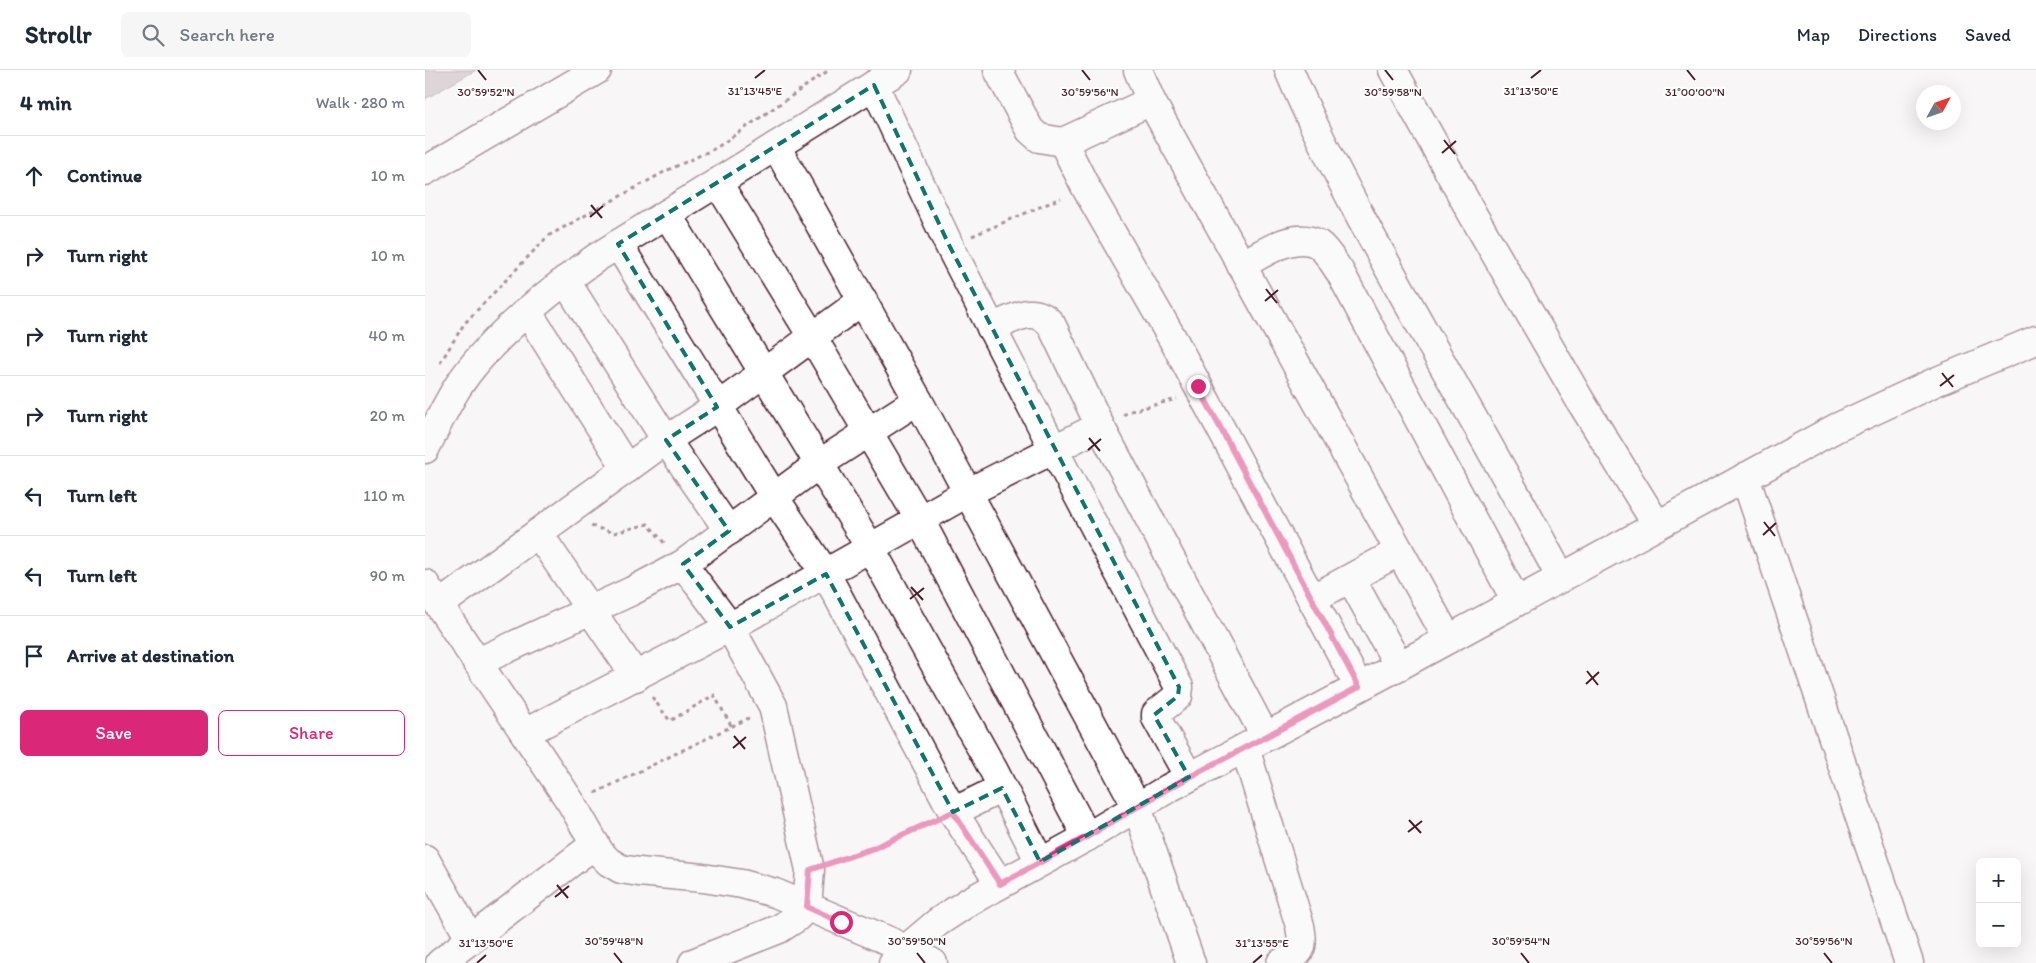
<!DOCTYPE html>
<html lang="en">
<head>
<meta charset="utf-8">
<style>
	:root { --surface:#fff; --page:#f6f6f7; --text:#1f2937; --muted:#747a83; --line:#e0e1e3; --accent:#db2777 }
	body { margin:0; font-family:Itim,sans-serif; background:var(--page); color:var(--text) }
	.controls { position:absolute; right:15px; bottom:15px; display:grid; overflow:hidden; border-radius:8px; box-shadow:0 5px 20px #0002 }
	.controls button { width:45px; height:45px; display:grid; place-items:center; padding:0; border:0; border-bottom:1px solid var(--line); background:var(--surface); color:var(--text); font:25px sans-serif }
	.compass { position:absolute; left:1491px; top:15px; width:45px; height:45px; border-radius:50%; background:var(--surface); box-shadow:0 5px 20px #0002; rotate:50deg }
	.stop { position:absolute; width:15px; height:15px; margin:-11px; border:4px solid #db2777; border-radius:50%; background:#fff }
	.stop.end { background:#db2777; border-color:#fff; box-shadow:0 1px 5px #0008 }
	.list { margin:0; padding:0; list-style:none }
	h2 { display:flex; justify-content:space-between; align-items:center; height:65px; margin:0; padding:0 20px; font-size:21px }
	h2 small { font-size:16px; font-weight:400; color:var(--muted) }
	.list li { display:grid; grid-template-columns:32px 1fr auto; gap:15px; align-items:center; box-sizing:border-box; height:80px; padding:0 20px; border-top:1px solid var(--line) }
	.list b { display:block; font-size:19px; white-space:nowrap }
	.list em { font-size:16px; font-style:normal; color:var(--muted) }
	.actions { display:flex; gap:10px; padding:15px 20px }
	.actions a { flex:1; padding:11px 0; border:1px solid var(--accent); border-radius:8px; text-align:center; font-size:18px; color:var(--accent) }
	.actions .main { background:var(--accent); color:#fff }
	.icon { flex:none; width:28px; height:28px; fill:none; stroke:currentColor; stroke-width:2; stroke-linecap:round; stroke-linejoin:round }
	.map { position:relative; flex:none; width:1611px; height:893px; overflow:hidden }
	header { display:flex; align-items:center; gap:30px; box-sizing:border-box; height:70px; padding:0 25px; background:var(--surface); border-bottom:1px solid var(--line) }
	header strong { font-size:24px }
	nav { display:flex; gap:28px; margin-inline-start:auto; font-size:18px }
	.search { width:350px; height:45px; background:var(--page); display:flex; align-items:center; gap:12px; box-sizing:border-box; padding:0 18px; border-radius:8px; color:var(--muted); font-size:19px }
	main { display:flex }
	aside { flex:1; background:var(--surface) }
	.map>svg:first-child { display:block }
	.water { fill:#bdadb0; stroke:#8f747b }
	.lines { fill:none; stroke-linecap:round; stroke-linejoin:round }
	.minor-casing { stroke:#4a1f2b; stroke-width:31 }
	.path { stroke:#4a1f2b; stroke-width:3; stroke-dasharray:4 4; stroke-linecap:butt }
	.minor { stroke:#fff; stroke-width:28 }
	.route { stroke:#db2777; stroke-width:6 }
	.marked { fill:none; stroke:#0f766e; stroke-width:4; stroke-dasharray:10 6; stroke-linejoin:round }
	.ticks { fill:none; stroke:#4a1f2b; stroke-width:2 }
	.ticks-label { font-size:12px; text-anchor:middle; fill:#4a1f2b; stroke:#fff; stroke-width:4.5; stroke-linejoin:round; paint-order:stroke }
</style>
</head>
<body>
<header>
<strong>Strollr</strong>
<div class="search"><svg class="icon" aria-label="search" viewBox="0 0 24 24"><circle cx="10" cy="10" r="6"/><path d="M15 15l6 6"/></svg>Search here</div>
<nav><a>Map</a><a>Directions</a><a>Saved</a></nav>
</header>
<main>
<aside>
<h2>4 min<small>Walk · 280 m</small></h2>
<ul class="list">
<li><svg class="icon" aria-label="ahead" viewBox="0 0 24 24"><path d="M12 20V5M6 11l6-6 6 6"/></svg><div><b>Continue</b></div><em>10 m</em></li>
<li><svg class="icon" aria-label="right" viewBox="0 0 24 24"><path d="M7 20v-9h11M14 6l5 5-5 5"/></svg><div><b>Turn right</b></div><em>10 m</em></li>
<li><svg class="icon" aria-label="right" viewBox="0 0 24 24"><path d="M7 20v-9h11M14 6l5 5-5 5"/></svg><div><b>Turn right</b></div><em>40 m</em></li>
<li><svg class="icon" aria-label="right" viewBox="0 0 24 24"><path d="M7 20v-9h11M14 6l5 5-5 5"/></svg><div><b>Turn right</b></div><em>20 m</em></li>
<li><svg class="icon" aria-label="left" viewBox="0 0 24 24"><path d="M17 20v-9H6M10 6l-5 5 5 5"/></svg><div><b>Turn left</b></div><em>110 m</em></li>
<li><svg class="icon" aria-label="left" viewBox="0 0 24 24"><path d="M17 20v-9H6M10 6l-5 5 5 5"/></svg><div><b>Turn left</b></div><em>90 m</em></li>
<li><svg class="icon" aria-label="arrive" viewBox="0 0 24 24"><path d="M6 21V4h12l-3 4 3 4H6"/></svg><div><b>Arrive at destination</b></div></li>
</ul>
<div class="actions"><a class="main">Save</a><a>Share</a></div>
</aside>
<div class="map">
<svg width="1611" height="893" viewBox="0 0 1611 893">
	<rect width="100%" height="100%" fill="#f8f6f7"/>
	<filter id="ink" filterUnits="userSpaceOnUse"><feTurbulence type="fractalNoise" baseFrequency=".02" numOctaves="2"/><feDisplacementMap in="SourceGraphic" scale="10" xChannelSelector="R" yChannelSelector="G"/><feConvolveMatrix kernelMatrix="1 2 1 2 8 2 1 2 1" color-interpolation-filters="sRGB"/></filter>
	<g filter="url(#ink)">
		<!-- water -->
		<path class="water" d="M0 0H51L0 29Z"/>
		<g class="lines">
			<!-- minor casing -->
			<g class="minor-casing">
				<g id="minor">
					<path d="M573 0 605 60 614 68 638 72"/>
					<path d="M713 0 726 31 638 72 661 118 750 273 934 617"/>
					<path d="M864 0C884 48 908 94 932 140 998 264 1071 384 1136 508"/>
					<path d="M968 0 1048 145 1156 332 1232 455"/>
					<path d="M449 15 524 175 628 378 754 617 753 626 733 642 731 644V648L764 707"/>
					<path d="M726 31 1023 569"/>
					<path d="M0 101 172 0"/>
					<path d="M293 113 388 268 495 450 662 767"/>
					<path d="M242 144 446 479 569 701 615 792"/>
					<path d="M193 174 349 427 401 504 528 742 575 814"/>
					<path d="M816 195C837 185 868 160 893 174 902 180 909 194 915 202L1091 531"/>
					<path d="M140 210 241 370 304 461"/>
					<path d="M102 241 202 399"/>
					<path d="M566 258C587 250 608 233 626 254L675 356 840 666"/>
					<path d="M493 330 712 737 766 893"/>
					<path d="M0 379C10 359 20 337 32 318 64 268 123 222 171 188L473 0"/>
					<path d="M1320 407 1484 893"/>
					<path d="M113 463 211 607"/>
					<path d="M258 494 305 557 348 636 385 800 382 837 371 848 354 859 268 893"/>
					<path d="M926 509 974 596"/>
					<path d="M0 514 147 734 175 783 184 792 196 799 214 802 278 808 317 814 350 823 464 871 508 893"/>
					<path d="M887 529 973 482"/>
					<path d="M14 535 241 370 292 337 438 230"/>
					<path d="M53 592 207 521 258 494 394 394 493 330 351 76"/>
					<path d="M100 663 305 557 542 423 675 356"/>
					<path d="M820 678 875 856C879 878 877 884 856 893"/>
					<path d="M528 742 577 718"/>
					<path d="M0 789 46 870"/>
					<path d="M15 893 170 774"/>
					<path d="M468 893 481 879 513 852 545 831 662 767 744 718 974 596 1411 358 1510 312 1611 270"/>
				</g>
			</g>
			<!-- path -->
			<g class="path">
				<path d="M547 166 636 128"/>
				<path d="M15 293 39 254 123 166 241 101 291 78 404 0"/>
				<path d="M698 345 706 341 752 329"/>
				<path d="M166 456 189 463 223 454 241 475"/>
				<path d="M227 627 245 651 289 625 307 657"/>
				<path d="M170 723 324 648"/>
				<path d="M409 791 449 777 505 752"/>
			</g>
			<!-- minor -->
			<use href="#minor" class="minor"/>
		</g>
	</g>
	<g class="lines" filter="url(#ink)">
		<!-- route -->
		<path class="route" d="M416 852 382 837 385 800 449 778 528 742 575 814 662 767 744 718 934 617 773 316"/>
	</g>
	<!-- marked area -->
	<path d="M0 0H1611V893H0ZM449 15 524 175 754 617 753 626 729 645 764 707 615 792 577 718 528 742 401 504 305 557 258 494 304 461 241 370 292 337 193 174Z" fill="#f8f6f7" fill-opacity=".55" fill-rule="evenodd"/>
	<path class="marked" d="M449 15 524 175 754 617 753 626 729 645 764 707 615 792 577 718 528 742 401 504 305 557 258 494 304 461 241 370 292 337 193 174Z"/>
	<!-- ticks -->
	<path class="ticks" d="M53 0 61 10M657 0 665 10M960 0 968 10M1262 0 1270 10M330 8 340 0M1106 8 1116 0M1019 70 1030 84M1017 83 1031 71M166 135 177 148M165 147 178 136M841 219 852 233M840 231 853 220M1517 303 1528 317M1515 316 1529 305M664 368 675 381M663 380 676 369M1339 452 1350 466M1338 465 1351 453M486 517 498 530M485 529 499 518M1162 601 1173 615M1161 614 1174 602M309 666 320 679M308 678 321 667M984 750 996 763M983 762 997 751M132 815 143 828M130 827 144 816M189 883 197 893M492 883 500 893M1096 883 1104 893M1399 883 1407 893M52 893 61 885M828 893 837 885"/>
	<g class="ticks-label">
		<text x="330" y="25">31°13'45"E</text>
		<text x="1106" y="25">31°13'50"E</text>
		<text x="61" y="26">30°59'52"N</text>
		<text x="665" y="26">30°59'56"N</text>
		<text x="968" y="26">30°59'58"N</text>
		<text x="1270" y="26">31°00'00"N</text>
		<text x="189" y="875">30°59'48"N</text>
		<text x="492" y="875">30°59'50"N</text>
		<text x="1096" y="875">30°59'54"N</text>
		<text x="1399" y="875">30°59'56"N</text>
		<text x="61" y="877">31°13'50"E</text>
		<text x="837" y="877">31°13'55"E</text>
	</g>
</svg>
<div class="controls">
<button>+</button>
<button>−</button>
</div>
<svg class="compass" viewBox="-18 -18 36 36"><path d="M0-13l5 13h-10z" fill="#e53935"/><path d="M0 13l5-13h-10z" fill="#747a83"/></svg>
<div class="stop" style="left:416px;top:852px"></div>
<div class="stop end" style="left:773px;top:316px"></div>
</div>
</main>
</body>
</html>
